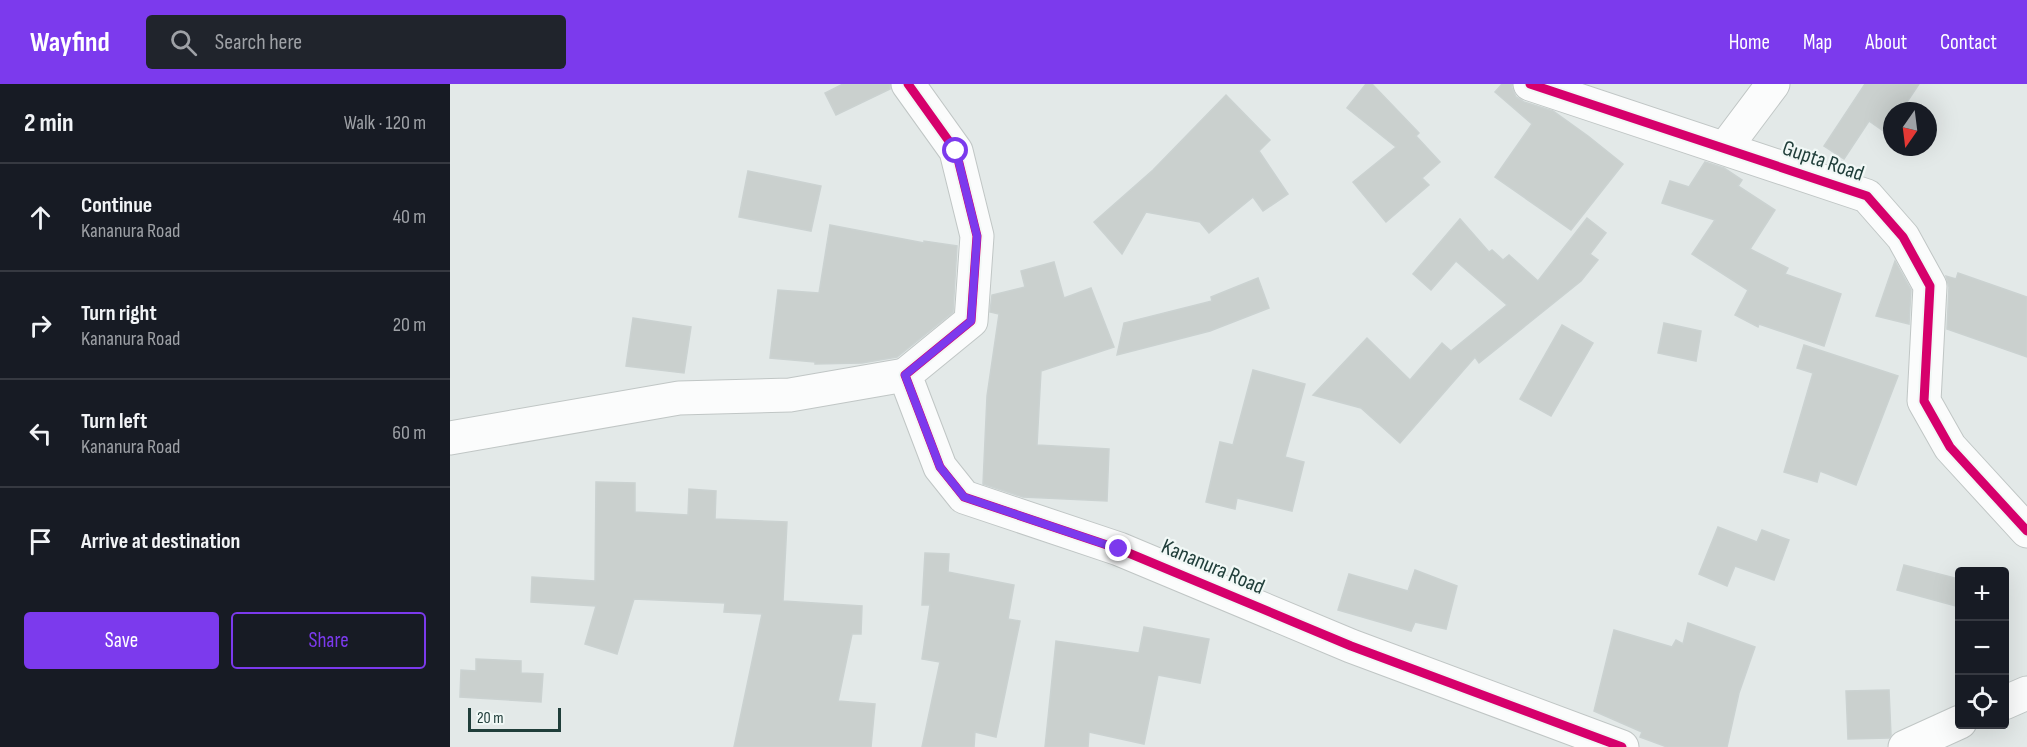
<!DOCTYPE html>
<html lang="en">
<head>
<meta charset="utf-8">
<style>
	:root { --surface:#171b24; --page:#20242c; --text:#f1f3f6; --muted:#9ea1a6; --line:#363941; --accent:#7c3aed }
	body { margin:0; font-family:"Sofia Sans Condensed",sans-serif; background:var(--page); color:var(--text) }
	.controls { position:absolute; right:18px; bottom:18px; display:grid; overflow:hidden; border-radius:6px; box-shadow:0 6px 24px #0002 }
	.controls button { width:54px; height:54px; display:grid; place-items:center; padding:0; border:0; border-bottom:2px solid var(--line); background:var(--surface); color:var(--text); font:30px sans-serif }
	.compass { position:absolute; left:1433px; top:18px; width:54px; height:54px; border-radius:50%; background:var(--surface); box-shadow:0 6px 24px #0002; rotate:194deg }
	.scale { position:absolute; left:18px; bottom:15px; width:93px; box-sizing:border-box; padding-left:6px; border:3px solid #203e3a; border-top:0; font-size:16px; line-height:21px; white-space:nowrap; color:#203e3a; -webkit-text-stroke:4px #f1f8f6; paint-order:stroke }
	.stop { position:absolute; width:18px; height:18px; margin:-14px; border:4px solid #7c3aed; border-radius:50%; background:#fff }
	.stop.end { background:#7c3aed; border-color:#fff; box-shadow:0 2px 6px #0008 }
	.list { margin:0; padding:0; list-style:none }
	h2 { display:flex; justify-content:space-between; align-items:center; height:78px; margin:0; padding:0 24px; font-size:26px }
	h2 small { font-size:20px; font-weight:400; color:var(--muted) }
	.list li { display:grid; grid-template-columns:39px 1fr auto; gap:18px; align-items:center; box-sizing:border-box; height:108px; padding:0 24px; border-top:2px solid var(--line) }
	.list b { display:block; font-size:22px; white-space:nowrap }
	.list p { margin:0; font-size:20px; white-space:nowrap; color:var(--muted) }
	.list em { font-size:20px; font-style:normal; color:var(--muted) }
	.actions { display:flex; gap:12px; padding:18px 24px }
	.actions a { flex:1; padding:14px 0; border:2px solid var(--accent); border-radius:6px; text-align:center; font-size:21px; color:var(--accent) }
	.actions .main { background:var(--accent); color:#fff }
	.icon { flex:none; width:33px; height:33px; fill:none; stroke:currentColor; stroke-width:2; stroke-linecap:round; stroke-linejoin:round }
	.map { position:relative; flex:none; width:1577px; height:663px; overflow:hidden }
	header { display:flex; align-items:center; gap:36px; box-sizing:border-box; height:84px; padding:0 30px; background:var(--accent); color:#fff }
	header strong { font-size:28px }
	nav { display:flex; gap:33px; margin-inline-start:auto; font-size:21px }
	.search { width:420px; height:54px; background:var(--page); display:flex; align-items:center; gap:15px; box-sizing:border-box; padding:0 21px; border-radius:6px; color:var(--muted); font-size:22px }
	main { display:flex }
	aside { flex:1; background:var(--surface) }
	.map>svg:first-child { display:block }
	.building { fill:#cad0ce; stroke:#cbd2d1; stroke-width:1.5 }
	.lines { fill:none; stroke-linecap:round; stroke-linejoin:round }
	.minor-casing { stroke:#c0c6c5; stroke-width:35 }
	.minor { stroke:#fbfcfc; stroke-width:33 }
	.cycleway-casing { stroke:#f1f8f6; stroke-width:13 }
	.cycleway { stroke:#d6006c; stroke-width:9 }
	.route { stroke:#7c3aed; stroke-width:8 }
	.labels { text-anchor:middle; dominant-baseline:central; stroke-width:4.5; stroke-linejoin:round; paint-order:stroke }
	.street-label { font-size:22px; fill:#203e3a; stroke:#f1f8f6 }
</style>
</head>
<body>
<header>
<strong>Wayfind</strong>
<div class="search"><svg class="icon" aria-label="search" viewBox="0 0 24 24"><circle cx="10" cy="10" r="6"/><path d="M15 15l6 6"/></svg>Search here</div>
<nav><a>Home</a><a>Map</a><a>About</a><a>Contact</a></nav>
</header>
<main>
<aside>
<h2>2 min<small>Walk · 120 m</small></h2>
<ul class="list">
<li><svg class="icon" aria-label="ahead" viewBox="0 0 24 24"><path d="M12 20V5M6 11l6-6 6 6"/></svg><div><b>Continue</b><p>Kananura Road</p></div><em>40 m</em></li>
<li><svg class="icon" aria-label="right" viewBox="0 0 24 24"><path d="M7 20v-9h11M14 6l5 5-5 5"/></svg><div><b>Turn right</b><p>Kananura Road</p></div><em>20 m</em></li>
<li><svg class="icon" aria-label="left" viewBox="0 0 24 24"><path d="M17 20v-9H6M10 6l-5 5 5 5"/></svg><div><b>Turn left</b><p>Kananura Road</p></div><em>60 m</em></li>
<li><svg class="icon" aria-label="arrive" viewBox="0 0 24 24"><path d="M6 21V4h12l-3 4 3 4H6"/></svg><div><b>Arrive at destination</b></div></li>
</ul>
<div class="actions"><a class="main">Save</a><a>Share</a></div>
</aside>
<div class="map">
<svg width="1577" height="663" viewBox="0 0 1577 663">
	<rect width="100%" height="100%" fill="#e3e9e8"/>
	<!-- building -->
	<g class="building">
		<path d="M393 0H440V5L386 31 375 9Z"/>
		<path d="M916 0H922L969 49 966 52 990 78 972 94 979 101 936 138 903 98 946 63 897 24Z"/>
		<path d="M1052 0H1062V4L1066 13 1074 18 1103 27 1138 52 1173 80 1121 146 1045 93 1082 40 1045 8Z"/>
		<path d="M1415 0H1469L1451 27H1442V53L1419 37 1394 75 1374 62Z"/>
		<path d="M776 11 820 56 809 67 838 110 813 127 803 113 759 149 750 138 696 128 672 170 644 138 703 86Z"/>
		<path d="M1255 78 1274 84 1292 96 1288 102 1325 126 1300 165 1338 184 1335 190 1391 210 1374 262 1309 240 1308 243 1285 231 1298 206 1242 170 1265 136 1212 119 1220 97 1239 103Z"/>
		<path d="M298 87 371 102 361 147 289 133Z"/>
		<path d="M1137 134 1156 149 1140 170 1148 176 1131 197 1029 279 1025 273 950 359 911 324 863 311 917 254 960 296 992 259 1001 267 1057 221 1006 177 981 206 963 190 1010 135 1039 168 1042 166 1053 176 1059 171 1088 197Z"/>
		<path d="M380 141 474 159V157L507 162 503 228 447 273 412 279 365 280V278L320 274 328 206 369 209Z"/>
		<path d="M1445 177 1461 206 1459 240 1426 232Z"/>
		<path d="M604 178 614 214 641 204 664 263 591 287 587 361 659 365 657 417 573 413 533 400 537 312 549 230 540 228 542 211 575 203 571 187Z"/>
		<path d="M1508 189 1577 213V273L1497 245 1499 203 1496 192 1506 195Z"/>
		<path d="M808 194 819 224 760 247 667 271 674 239 762 217 761 213Z"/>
		<path d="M183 234 241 243 234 289 176 282Z"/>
		<path d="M1214 239 1251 247 1246 277 1208 269Z"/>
		<path d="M1112 241 1143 259 1101 332 1070 315Z"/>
		<path d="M1354 261 1448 292 1406 401 1370 387 1367 398 1334 388 1363 289 1347 284Z"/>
		<path d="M803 286 855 300 835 373 854 378 842 427 787 414 785 425 756 418 770 358 783 361Z"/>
		<path d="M146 398 185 399V428L238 431 239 405 266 407 265 435 337 438 333 517 412 522 411 550H402L388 617 425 620 421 663H284L312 530 274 528 275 519 184 515 167 570 135 560 146 522 81 518 82 493 145 497Z"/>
		<path d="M1268 443 1307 458 1312 446 1339 456 1324 496 1285 482 1277 502 1249 490Z"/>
		<path d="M475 469 499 470 498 488 564 501 558 535 570 537 546 653 525 648 524 663H472L490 578 472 575 480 521H472Z"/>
		<path d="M1454 481 1509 495V507L1506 522 1447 506Z"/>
		<path d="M965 486 1007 502 996 545 965 538 961 547 888 526 899 490 958 507Z"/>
		<path d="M1238 539 1305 563 1289 609 1277 663H1217L1190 653 1192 648 1144 627 1164 546 1222 563 1226 556 1233 560Z"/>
		<path d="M694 543 759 555 750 599 708 591 694 660 639 648 638 663H595L606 557 689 569Z"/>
		<path d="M26 575 71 577V589L93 590 91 618 10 613 11 586 26 587Z"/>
		<path d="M1439 606 1441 651 1439 654 1398 655 1396 607Z"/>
	</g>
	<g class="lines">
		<!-- minor casing -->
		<g class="minor-casing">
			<g id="minor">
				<path d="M458 0 506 67 527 152 521 237 455 291 490 383 514 413 669 465 901 562 1172 663"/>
				<path d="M1080 0 1417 112 1453 153 1480 202 1474 317 1500 363 1577 447"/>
				<path d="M1275 64 1323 0"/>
				<path d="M0 354 229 314 340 311 455 291"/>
				<path d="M1554 619 1577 609"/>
				<path d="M1455 663 1510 638"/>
			</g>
		</g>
		<!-- minor -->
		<use href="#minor" class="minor"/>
		<!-- cycleway casing -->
		<g class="cycleway-casing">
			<g id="cycleway">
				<path d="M458 0 506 67 527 152 521 237 455 291 490 383 514 413 669 465 901 562 1172 663"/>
				<path d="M1080 0 1417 112 1453 153 1480 202 1474 317 1500 363 1577 447"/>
			</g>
		</g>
		<!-- cycleway -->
		<use href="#cycleway" class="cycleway"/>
	</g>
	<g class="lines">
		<!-- route -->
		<path class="route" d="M506 67 527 152 521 237 455 291 490 383 514 413 669 465"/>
	</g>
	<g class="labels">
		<!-- street labels -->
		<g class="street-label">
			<text transform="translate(1373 77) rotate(19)">Gupta Road</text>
			<text transform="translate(763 483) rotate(23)">Kananura Road</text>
		</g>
	</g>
</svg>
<div class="controls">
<button>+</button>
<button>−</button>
<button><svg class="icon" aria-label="locate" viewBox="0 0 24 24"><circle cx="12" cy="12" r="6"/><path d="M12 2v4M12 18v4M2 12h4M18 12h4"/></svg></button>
</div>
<svg class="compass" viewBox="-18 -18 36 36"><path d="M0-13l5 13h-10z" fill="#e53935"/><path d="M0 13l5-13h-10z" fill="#9ea1a6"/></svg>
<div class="scale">20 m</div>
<div class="stop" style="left:506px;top:67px"></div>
<div class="stop end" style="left:669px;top:465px"></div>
</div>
</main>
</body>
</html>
